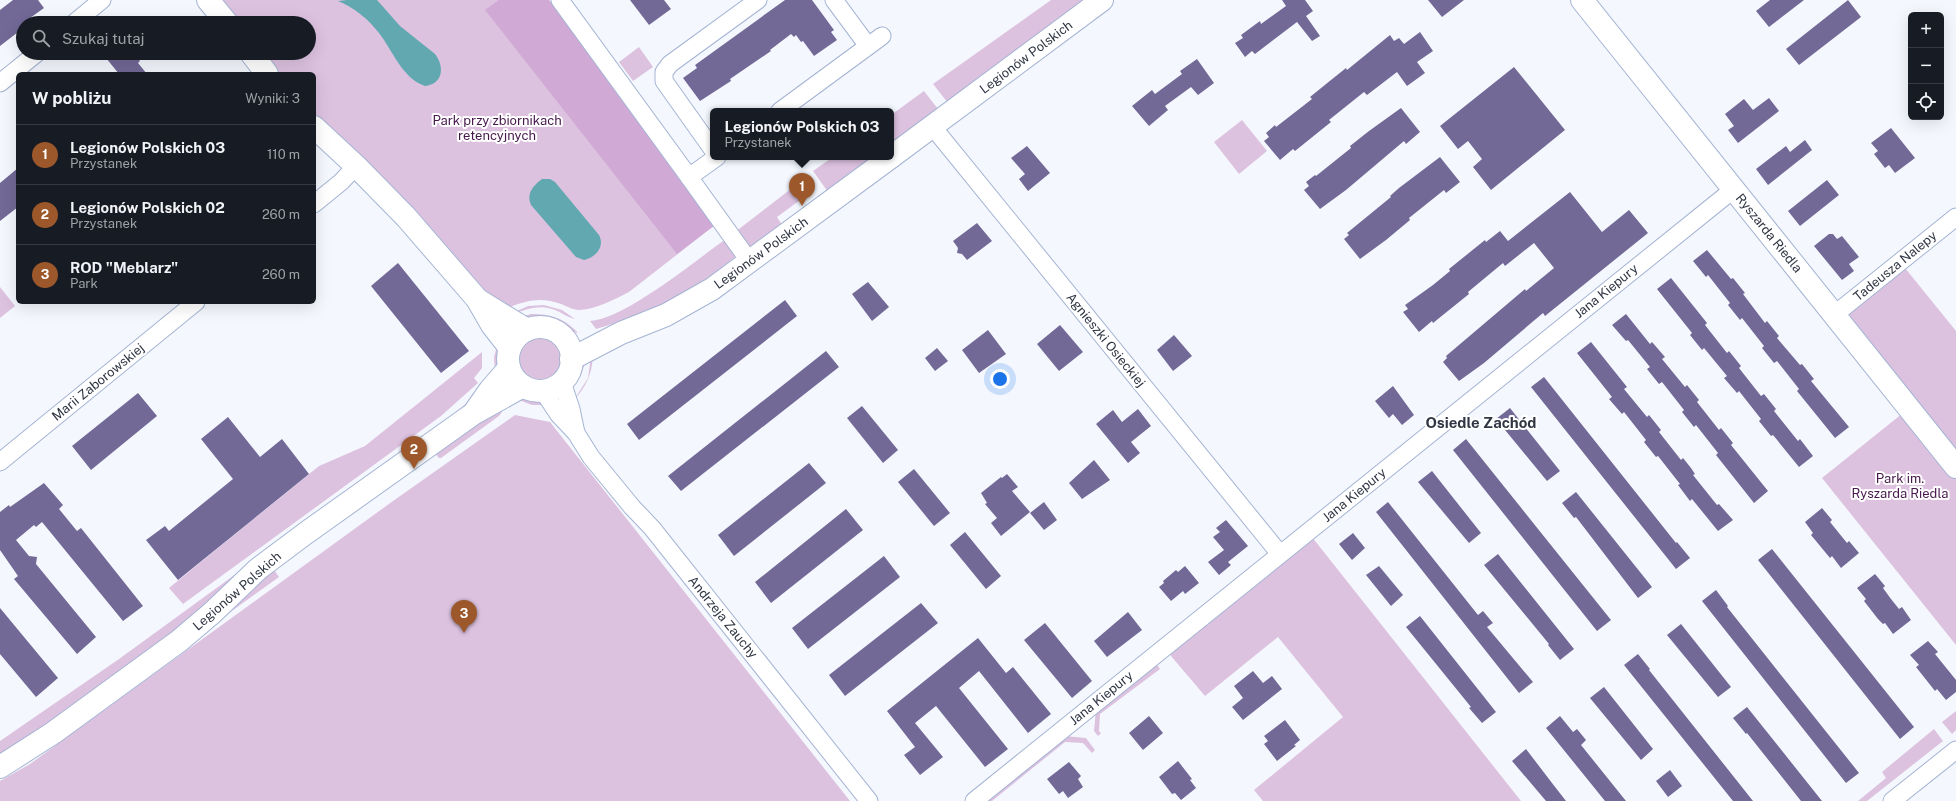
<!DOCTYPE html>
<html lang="pl">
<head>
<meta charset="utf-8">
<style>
	:root { --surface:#171b24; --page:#242831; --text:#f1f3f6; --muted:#9ea1a6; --line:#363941; --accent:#9c572b }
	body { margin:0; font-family:"Public Sans",sans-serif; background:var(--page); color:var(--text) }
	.controls { position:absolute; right:12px; top:12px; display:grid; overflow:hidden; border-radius:6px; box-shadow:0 4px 16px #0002 }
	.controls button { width:36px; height:36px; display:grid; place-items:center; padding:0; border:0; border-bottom:1px solid var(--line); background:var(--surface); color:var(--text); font:20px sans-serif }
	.you { position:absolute; left:1000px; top:379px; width:14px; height:14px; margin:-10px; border:3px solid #fff; border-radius:50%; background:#1a73e8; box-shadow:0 0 0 6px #1a73e833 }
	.badge { display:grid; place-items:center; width:26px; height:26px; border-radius:50%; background:var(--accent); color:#fff; font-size:13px; font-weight:700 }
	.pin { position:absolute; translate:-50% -33px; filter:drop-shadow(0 1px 2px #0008) }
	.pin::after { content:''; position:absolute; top:21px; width:14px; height:12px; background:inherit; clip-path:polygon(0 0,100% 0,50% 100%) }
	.popup { position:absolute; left:710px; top:108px; width:184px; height:52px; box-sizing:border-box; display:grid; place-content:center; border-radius:6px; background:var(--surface); filter:drop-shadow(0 1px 3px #0005); font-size:13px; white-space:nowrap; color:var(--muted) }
	.popup b { font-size:15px; color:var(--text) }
	.popup::after { content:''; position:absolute; left:50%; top:100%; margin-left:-8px; border:8px solid transparent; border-top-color:var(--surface) }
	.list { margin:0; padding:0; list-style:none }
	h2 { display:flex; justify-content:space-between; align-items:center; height:52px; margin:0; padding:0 16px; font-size:17px }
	h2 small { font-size:13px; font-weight:400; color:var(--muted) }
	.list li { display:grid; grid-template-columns:26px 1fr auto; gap:12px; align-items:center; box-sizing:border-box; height:60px; padding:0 16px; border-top:1px solid var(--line) }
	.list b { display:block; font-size:15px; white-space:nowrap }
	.list p { margin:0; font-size:13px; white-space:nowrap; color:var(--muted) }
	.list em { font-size:13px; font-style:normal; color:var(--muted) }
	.icon { flex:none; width:22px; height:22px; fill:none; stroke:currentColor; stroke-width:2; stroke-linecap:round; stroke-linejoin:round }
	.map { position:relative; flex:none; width:1956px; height:801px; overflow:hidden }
	.search { position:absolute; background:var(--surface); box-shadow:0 4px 16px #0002; left:16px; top:16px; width:300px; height:44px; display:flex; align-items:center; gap:10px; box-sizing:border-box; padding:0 14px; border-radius:22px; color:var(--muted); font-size:15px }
	.panel { position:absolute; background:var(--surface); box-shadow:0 4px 16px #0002; left:16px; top:72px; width:300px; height:232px; border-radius:6px }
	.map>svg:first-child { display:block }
	.green { fill:#ddc2e0 }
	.forest { fill:#d0aad5 }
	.water { fill:#61a8b0 }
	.building { fill:#726997 }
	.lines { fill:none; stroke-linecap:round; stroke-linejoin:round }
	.minor-casing { stroke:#a5b4d3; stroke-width:19 }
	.tertiary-casing { stroke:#a5b4d3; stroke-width:24 }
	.minor { stroke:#fff; stroke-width:17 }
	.tertiary { stroke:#fff; stroke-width:22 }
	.labels { text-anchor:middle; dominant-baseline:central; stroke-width:4; stroke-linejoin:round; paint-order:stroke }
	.street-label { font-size:13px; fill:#303643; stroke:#fff }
	.park-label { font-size:13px; fill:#46184c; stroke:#fff }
	.quarter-label { font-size:15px; font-weight:bold; fill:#303643; stroke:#fff }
</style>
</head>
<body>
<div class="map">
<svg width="1956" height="801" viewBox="0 0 1956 801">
	<rect width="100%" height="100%" fill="#f4f8fe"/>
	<!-- green -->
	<g class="green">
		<path d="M223 0H549L715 225 629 292C616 299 593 310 579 310 573 310 566 306 561 304 542 297 528 300 510 307L508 305 504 308 473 282 314 115V74H274L256 53H309V23H237Z"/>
		<path d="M1051 0H1089L948 103 933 84Z"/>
		<path d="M639 47 653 67 633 81 619 62Z"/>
		<path d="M924 91 938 109 891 144V115Z"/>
		<path d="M1242 120 1267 151 1239 174 1214 142Z"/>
		<path d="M833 157H874L828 192 813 171Z"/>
		<path d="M805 178 814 190 777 217 782 225 752 247H748L735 232Z"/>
		<path d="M726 239 736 256C691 293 651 313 596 329L590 321C625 319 696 260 726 239Z"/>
		<path d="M1905 268 1956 331V645L1822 478 1913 405 1844 317Z"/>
		<path d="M0 287 15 306 0 318Z"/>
		<path d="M544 305 562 310 575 319C568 318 560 311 552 309 536 304 525 311 510 314L528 306Z"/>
		<path d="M531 314C550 314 565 318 578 333L566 331 548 322 534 323 523 316Z"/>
		<circle cx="539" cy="359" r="23"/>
		<path d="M499 339C503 352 503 361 495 372L494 357Z"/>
		<path d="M482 352V368L474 378 478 383 441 416 183 604 169 588 319 466 365 446Z"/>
		<path d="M593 356C592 374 586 387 574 400L588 378 591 357Z"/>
		<path d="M585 363 581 375 570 393C570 379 573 370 585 363Z"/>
		<path d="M483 389 463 409C311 527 161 651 0 757V741L119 659 442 424Z"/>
		<path d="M527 394 540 399 543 405H532L516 399Z"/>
		<path d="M498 408 502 412 499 416 441 458H439L434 452Z"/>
		<path d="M515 415 550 422 850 801H0V781L30 764 393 501Z"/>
		<path d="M1312 537 1521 801H1263L1254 790 1343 717 1278 637 1205 696 1171 656 1170 651Z"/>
		<path d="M272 567 279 577 193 639Z"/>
		<path d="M1156 663 1160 669 1100 714 1099 731 1101 733 1098 736 1094 731 1096 710Z"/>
		<path d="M1956 711V730L1952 734 1942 722Z"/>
		<path d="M1934 729 1943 741 1867 801H1858L1886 778 1882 772Z"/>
		<path d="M1065 736 1086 738 1095 750 1092 753 1083 743 1065 742 992 801H986Z"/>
	</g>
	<!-- forest -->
	<path class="forest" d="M499 0H549L715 225 677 254 485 10Z"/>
	<!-- water -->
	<g class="water">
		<path d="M347 0H377L400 26 435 54C445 67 443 84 425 86 402 78 393 51 379 33 368 19 355 8 338 1Z"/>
		<path d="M542 179H550L555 182 599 235C605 247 596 257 584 260L576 257 531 205C526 193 533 186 542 179Z"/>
	</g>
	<!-- building -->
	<g class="building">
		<path d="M13 0H38L44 8 23 23 20 27 22 29 0 46V10Z"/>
		<path d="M630 0H664L671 9 649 25Z"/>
		<path d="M785 0H812L834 30 831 32 837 40 814 56 803 41 801 42 796 35 794 37 791 34 770 50 771 51 730 79 731 81 700 101 683 78 697 68 695 65Z"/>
		<path d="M1282 0H1305L1313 11 1306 16 1320 36 1312 41 1297 22 1255 54 1252 51 1245 57 1235 43 1243 38 1241 35 1260 21 1261 24 1286 6Z"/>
		<path d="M1428 0H1464L1442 17Z"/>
		<path d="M1770 0H1804L1769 27 1756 11Z"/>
		<path d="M1848 0 1861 17 1799 65 1786 49Z"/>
		<path d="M1420 32 1433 51 1417 62 1425 73 1407 86 1397 72 1367 95 1364 92 1329 120 1331 122 1295 151 1293 149 1280 160 1264 141 1269 137 1266 133 1275 125 1276 127 1312 99 1310 97 1331 80 1346 68 1347 70 1390 35 1394 41 1399 38 1404 44Z"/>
		<path d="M102 53H134L140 61 138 63 147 74H119Z"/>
		<path d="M1197 59 1214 83 1198 95 1191 87 1165 106 1168 110 1149 126 1132 106 1152 90 1155 94 1182 74 1180 71Z"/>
		<path d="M1514 67 1565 130 1491 190 1473 167 1482 159 1468 141 1458 149 1440 126Z"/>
		<path d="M1769 98 1779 111 1738 143 1728 130 1734 126 1725 114 1744 99 1753 110Z"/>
		<path d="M1401 108 1420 132 1406 144 1404 141 1346 190 1320 209 1304 190 1309 186 1306 182 1315 175 1316 176 1351 148 1350 146 1369 131Z"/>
		<path d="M1891 128 1915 158 1895 173 1889 165 1885 168 1874 154 1878 151 1871 143Z"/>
		<path d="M1805 140 1812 150 1768 185 1756 169 1786 146 1790 152Z"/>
		<path d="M1027 146 1050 173 1028 191 1019 179 1025 174 1011 158Z"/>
		<path d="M1440 157 1460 182 1446 193 1444 190 1409 218 1410 220 1386 240 1360 259 1344 239 1349 235 1347 233 1391 197 1390 196 1399 188Z"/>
		<path d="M18 168V207L0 221V183Z"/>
		<path d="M1827 180 1839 195 1800 226 1788 211Z"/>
		<path d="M1570 192 1602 232 1629 210 1648 233 1545 316 1543 313 1484 363 1459 381 1443 362 1447 358 1446 356 1525 289 1526 291 1554 268 1534 243 1505 266 1503 263 1468 292 1469 294 1433 323 1432 321 1419 332 1403 312 1408 309 1405 305 1433 285 1450 271 1449 269 1485 240 1486 242 1500 231 1508 241Z"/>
		<path d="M977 223 992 241 967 260 962 254 957 253 958 248 953 241Z"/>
		<path d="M1829 234H1833L1837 239 1842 236 1859 257 1849 264 1854 271 1842 280 1814 246Z"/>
		<path d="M1707 250 1731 279 1733 278 1745 293 1743 294 1765 323 1767 321 1779 336 1777 338 1800 365 1802 364 1814 379 1811 381 1849 427 1835 438 1797 391 1799 389 1777 361 1774 363 1762 348 1764 346 1742 318 1740 320 1728 305 1730 303 1708 275 1706 277 1693 261Z"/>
		<path d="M398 263 469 351 441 373 371 286Z"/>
		<path d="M1671 278 1707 323 1705 325 1727 353 1729 351 1741 366 1739 368 1761 396 1764 394 1776 409 1774 411 1798 441 1800 439 1813 456 1799 467 1773 435 1771 436 1759 421 1761 419 1739 391 1737 393 1724 378 1727 376 1704 348 1702 350 1690 335 1692 333 1657 289Z"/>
		<path d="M868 282 889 307 872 321 852 294Z"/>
		<path d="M785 300 797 316 639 440 627 424Z"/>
		<path d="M1626 314 1650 344 1652 342 1665 357 1662 359 1685 387 1687 385 1699 400 1697 402 1719 430 1721 428 1733 443 1731 445 1768 491 1754 503 1716 455 1718 453 1696 425 1694 427 1682 412 1684 410 1662 382 1659 384 1647 369 1650 367 1628 340 1626 341 1612 325Z"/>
		<path d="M1060 325 1083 352 1059 371 1037 344Z"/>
		<path d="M988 330 1006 354 979 373 962 350Z"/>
		<path d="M1174 335 1192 356 1173 371 1157 350Z"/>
		<path d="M1591 342 1627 387 1624 389 1647 417 1649 415 1661 430 1659 432 1681 460 1683 458 1691 468 1695 474 1693 475 1717 505 1719 504 1733 520 1718 531 1692 499 1690 501 1678 485 1680 484 1658 456 1656 457 1644 442 1646 440 1624 412 1622 414 1609 399 1612 397 1577 353Z"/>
		<path d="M937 348 948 361 935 371 925 358Z"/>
		<path d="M826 351 839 367 681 491 668 476Z"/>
		<path d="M1544 377 1676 543 1677 542 1690 558 1676 569 1531 387Z"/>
		<path d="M1393 386 1414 415 1402 425 1393 414 1389 418 1375 401Z"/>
		<path d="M138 393 157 416 91 470 72 446Z"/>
		<path d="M862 406 898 450 883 463 847 418Z"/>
		<path d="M1510 408 1560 471 1547 481 1496 419Z"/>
		<path d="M1138 409 1151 426 1131 442 1140 453 1128 463 1096 424 1113 410 1122 422Z"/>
		<path d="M228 417 260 457 282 439 309 474 178 580 146 540 165 526 169 531 233 479 201 439Z"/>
		<path d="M1466 439 1611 620 1597 631 1453 450Z"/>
		<path d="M1094 460 1110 480 1082 499 1069 483Z"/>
		<path d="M809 463 826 483 734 556 718 535Z"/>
		<path d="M914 469 950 513 934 526 898 482Z"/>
		<path d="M1432 471 1481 533 1469 543 1418 482Z"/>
		<path d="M1007 474 1018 487 1012 491 1030 512 1001 536 991 523 997 518 985 504 987 503 981 493 1001 477 1002 478Z"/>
		<path d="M44 483 63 505 59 509 77 531 81 528 143 606 123 621 42 522 36 527 34 525 16 540 29 556 37 557 36 564 96 637 77 654 14 579 18 576 0 550V512L9 505 10 507Z"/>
		<path d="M1576 492 1652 587 1638 598 1576 517 1574 518 1562 503Z"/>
		<path d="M1044 502 1057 520 1044 530 1030 513Z"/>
		<path d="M1388 502 1478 615 1483 611 1493 623 1487 627 1533 682 1519 693 1376 512Z"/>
		<path d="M1822 508 1832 520 1830 522 1847 543 1849 541 1859 553 1841 568 1832 556 1830 558 1811 535 1813 533 1805 522Z"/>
		<path d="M846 509 863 530 771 603 755 582Z"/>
		<path d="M1226 520 1248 546 1228 562 1231 565 1219 575 1208 562 1224 550 1213 537 1220 532 1216 528Z"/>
		<path d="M965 532 1001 576 986 589 950 545Z"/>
		<path d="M1353 533 1365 548 1352 560 1339 544Z"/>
		<path d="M1772 549 1914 727 1900 739 1758 560Z"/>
		<path d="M1498 554 1574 649 1560 660 1548 645 1549 644 1484 565Z"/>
		<path d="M884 556 900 577 808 649 792 628Z"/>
		<path d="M1185 566 1199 583 1185 594 1183 591 1171 601 1159 587 1164 583 1163 581 1176 570 1178 572Z"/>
		<path d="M1379 566 1403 595 1391 606 1366 575Z"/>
		<path d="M1875 574 1885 586 1883 588 1891 599 1899 609 1902 607 1911 620 1893 634 1885 623 1883 624 1878 619 1864 601 1866 599 1857 588Z"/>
		<path d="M1716 590 1728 606 1727 607 1859 773 1846 783 1702 601Z"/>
		<path d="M921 603 938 623 845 696 829 675Z"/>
		<path d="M0 608 58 678 36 697 0 654Z"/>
		<path d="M1128 612 1142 630 1107 657 1094 641Z"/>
		<path d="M1420 616 1496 712 1482 723 1469 708 1471 707 1406 627Z"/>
		<path d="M1045 623 1092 681 1072 698 1024 640Z"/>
		<path d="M1681 624 1731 687 1718 697 1667 635Z"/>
		<path d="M978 638 1006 673 1013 667 1051 714 1028 733 979 671 959 688 1008 749 985 767 936 706 915 723 943 757 920 775 904 755 915 747 887 711Z"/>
		<path d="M1928 641 1938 652 1935 654 1956 680V692L1946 700 1937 689 1935 691 1916 667 1919 665 1910 655Z"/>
		<path d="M1638 654 1650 669 1649 670 1753 801H1733L1624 665Z"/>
		<path d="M1253 671 1263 683 1272 676 1282 689 1243 720 1232 707 1243 698 1234 686Z"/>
		<path d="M1604 687 1653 749 1641 760 1590 698Z"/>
		<path d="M1747 707 1767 732 1822 801H1801L1747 733 1746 734 1733 718Z"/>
		<path d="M1149 716 1163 733 1143 750 1129 733Z"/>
		<path d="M1560 716 1573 732 1577 729 1586 740 1581 745 1626 801H1605L1546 728Z"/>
		<path d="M1285 720 1300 740 1294 745 1296 746 1277 761 1264 744 1268 741 1264 736Z"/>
		<path d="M1526 749 1552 783 1566 801H1546L1512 761Z"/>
		<path d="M1178 761 1192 779 1190 780 1196 788 1181 800 1175 793 1172 794 1159 777Z"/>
		<path d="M1069 762 1081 776 1078 779 1083 787 1068 798 1063 791 1059 794 1047 779Z"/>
		<path d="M1670 770 1682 786 1668 797 1656 781Z"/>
	</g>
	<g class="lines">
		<!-- minor casing -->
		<g class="minor-casing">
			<g id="minor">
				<path d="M560 0 689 177"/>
				<path d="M834 0 868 46"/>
				<path d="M74 23 102 0"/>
				<path d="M0 83 37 53"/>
				<path d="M780 111 882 36"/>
				<path d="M932 126 1280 554"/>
				<path d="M713 150 664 81V72L670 64 758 0"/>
				<path d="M717 157 689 177 750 262"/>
				<path d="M314 204 341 182 356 166"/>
				<path d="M1834 315 1956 217"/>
				<path d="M562 382 571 409 576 433"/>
				<path d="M543 391 559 415 576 433 591 457 632 507 652 528 869 801"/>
				<path d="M0 462 196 302"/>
				<path d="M974 801 1734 189"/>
				<path d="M1892 801 1956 750"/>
			</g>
		</g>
		<!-- tertiary casing -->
		<g class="tertiary-casing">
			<g id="tertiary">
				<path d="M208 0 227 23"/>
				<path d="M1582 0 1956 467"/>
				<path d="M251 53 267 74"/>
				<path d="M314 127 356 166 406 217 477 299 492 325 510 348"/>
				<path d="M891 157 1102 0"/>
				<path d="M478 300 527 330"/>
				<circle cx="540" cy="359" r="32"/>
				<path d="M571 359 621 333 666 315 712 289 891 157"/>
				<path d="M476 410 490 390 509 368"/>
				<path d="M0 767 53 733 179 641 212 613 258 569 306 533 473 414 523 386"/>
			</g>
		</g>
		<!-- minor -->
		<use href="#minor" class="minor"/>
		<!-- tertiary -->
		<use href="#tertiary" class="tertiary"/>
	</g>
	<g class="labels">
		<!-- street labels -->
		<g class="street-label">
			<text transform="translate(1026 57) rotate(-37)">Legionów Polskich</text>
			<text transform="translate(1769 233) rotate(51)">Ryszarda Riedla</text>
			<text transform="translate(761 253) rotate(-36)">Legionów Polskich</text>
			<text transform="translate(1895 266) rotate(-39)">Tadeusza Nalepy</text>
			<text transform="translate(1606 291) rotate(-39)">Jana Kiepury</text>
			<text transform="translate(1106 340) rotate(51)">Agnieszki Osieckiej</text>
			<text transform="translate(98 382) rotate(-39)">Marii Zaborowskiej</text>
			<text transform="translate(1354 495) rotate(-39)">Jana Kiepury</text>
			<text transform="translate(237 591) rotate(-41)">Legionów Polskich</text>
			<text transform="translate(723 617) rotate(51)">Andrzeja Zauchy</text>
			<text transform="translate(1101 698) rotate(-39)">Jana Kiepury</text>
		</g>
		<!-- park labels -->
		<g class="park-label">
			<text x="497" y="120">Park przy zbiornikach<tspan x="497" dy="15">retencyjnych</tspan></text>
			<text x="1900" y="478">Park im.<tspan x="1900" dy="15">Ryszarda Riedla</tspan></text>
		</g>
		<!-- quarter labels -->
		<g class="quarter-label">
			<text x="1481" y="422">Osiedle Zachód</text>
		</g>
	</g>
</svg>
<div class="controls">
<button>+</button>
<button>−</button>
<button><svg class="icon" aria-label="locate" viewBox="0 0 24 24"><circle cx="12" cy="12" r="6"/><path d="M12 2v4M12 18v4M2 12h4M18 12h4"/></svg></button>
</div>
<div class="you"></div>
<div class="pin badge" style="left:802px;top:206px">1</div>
<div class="popup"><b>Legionów Polskich 03</b>Przystanek</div>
<div class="pin badge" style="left:414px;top:469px">2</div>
<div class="pin badge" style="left:464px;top:633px">3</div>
<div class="search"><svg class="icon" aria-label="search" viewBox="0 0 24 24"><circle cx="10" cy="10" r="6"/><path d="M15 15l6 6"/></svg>Szukaj tutaj</div>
<section class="panel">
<h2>W pobliżu<small>Wyniki: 3</small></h2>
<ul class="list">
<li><span class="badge">1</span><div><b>Legionów Polskich 03</b><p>Przystanek</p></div><em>110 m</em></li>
<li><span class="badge">2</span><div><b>Legionów Polskich 02</b><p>Przystanek</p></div><em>260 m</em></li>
<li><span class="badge">3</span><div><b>ROD &quot;Meblarz&quot;</b><p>Park</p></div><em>260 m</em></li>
</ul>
</section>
</div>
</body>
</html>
